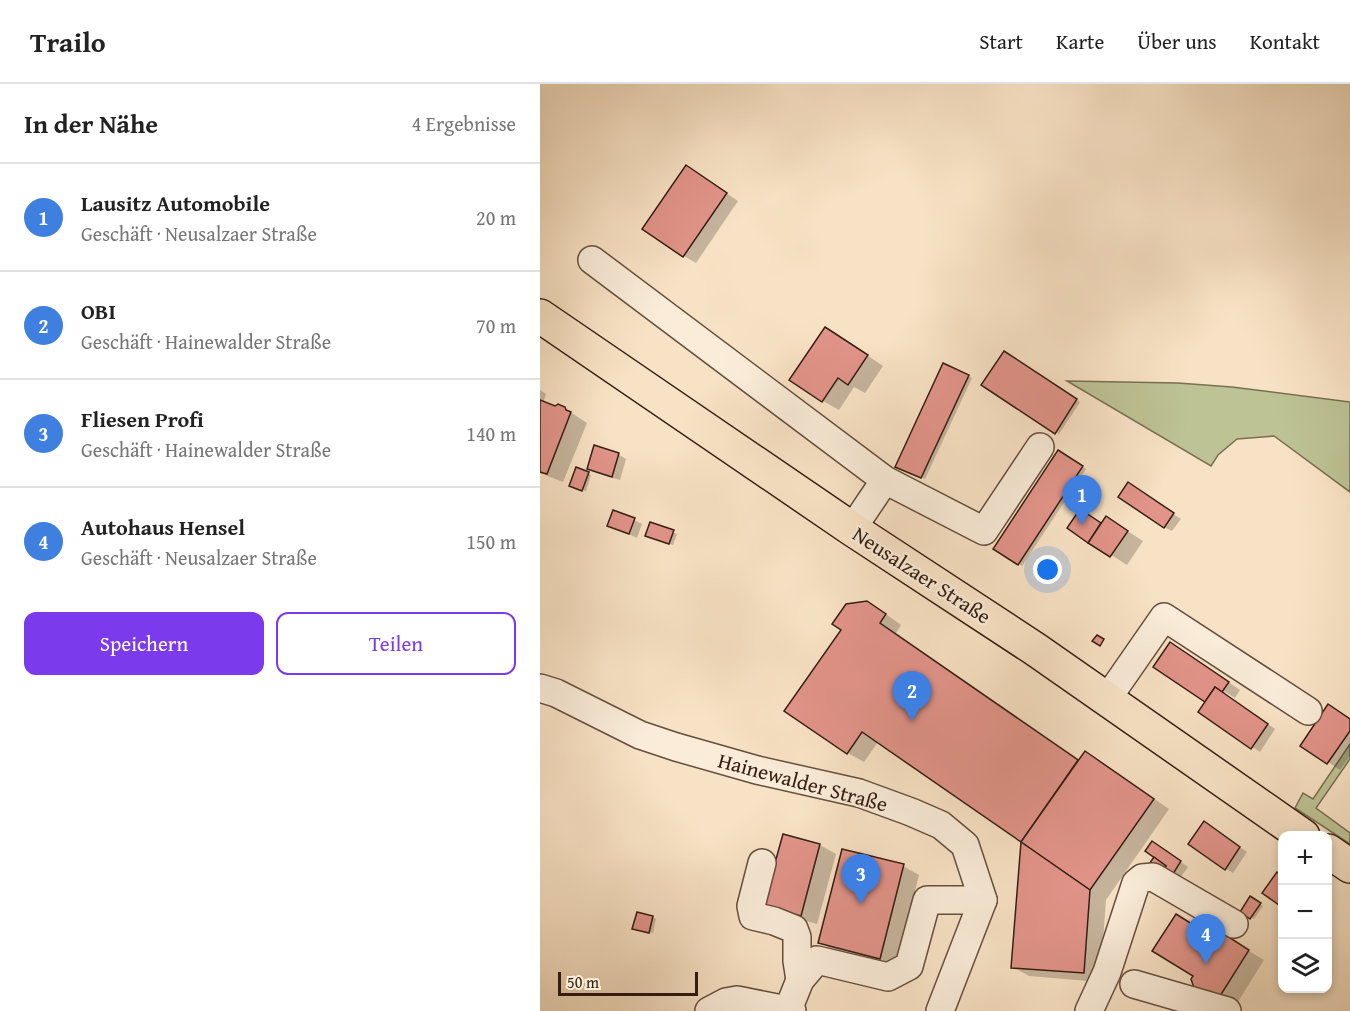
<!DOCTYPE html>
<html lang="de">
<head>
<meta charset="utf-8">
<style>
	:root { --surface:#fff; --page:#f6f6f6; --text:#222; --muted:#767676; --line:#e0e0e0; --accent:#7c3aed }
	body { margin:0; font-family:"Gentium Book Plus",serif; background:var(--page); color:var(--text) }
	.controls { position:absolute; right:18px; bottom:18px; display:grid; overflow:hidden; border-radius:12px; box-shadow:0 3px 9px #0003 }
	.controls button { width:54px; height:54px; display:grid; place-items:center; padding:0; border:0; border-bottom:2px solid var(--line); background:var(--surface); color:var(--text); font:30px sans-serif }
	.scale { position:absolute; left:18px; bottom:15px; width:140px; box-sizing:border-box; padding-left:6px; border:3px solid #351d11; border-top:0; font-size:16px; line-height:21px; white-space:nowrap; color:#351d11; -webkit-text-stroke:4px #faecd9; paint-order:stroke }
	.you { position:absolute; left:508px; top:486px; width:21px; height:21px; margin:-15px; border:4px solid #fff; border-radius:50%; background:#1a73e8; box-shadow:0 0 0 9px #1a73e833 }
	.badge { display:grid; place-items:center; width:39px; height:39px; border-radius:50%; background:var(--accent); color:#fff; font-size:20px; font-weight:700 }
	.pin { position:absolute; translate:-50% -50px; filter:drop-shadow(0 2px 3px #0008) }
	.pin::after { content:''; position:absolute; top:32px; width:21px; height:18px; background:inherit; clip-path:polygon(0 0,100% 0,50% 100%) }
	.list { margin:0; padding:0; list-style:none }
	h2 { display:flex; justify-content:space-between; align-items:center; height:78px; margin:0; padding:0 24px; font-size:26px }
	h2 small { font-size:20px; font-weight:400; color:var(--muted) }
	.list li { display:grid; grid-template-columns:39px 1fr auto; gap:18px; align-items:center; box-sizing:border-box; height:108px; padding:0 24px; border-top:2px solid var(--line) }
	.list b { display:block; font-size:22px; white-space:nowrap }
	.list p { margin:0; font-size:20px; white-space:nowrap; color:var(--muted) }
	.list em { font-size:20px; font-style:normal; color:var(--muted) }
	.actions { display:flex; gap:12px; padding:18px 24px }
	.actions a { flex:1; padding:14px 0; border:2px solid var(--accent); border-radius:12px; text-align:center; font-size:21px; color:var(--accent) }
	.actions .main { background:var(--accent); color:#fff }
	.icon { flex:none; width:33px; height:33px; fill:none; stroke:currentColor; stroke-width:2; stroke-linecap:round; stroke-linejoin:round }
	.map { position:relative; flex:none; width:810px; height:927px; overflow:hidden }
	header { display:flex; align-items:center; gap:36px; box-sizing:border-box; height:84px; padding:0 30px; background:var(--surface); border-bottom:2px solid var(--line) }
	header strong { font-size:28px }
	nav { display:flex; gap:33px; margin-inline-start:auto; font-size:21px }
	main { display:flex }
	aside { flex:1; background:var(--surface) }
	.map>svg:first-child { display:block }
	.green { fill:#bdc395; stroke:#797053; stroke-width:1.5 }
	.shadow { fill:#0003 }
	.building { fill:#e2948a; stroke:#351d11; stroke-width:1.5 }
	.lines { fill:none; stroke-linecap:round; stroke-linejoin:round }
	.minor-casing { stroke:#664e3e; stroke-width:30 }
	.major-casing { stroke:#351d11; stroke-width:36 }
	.minor { stroke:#faecd9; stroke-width:27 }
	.major { stroke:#f8e2c5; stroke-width:33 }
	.labels { text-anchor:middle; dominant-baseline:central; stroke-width:4.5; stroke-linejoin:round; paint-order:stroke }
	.street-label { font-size:21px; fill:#351d11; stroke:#faecd9 }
</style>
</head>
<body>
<header>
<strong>Trailo</strong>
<nav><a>Start</a><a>Karte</a><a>Über uns</a><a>Kontakt</a></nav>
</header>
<main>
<aside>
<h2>In der Nähe<small>4 Ergebnisse</small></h2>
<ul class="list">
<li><span class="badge" style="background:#3f7fe0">1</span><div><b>Lausitz Automobile</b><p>Geschäft · Neusalzaer Straße</p></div><em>20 m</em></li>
<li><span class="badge" style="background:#3f7fe0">2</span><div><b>OBI</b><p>Geschäft · Hainewalder Straße</p></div><em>70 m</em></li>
<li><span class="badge" style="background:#3f7fe0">3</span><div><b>Fliesen Profi</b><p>Geschäft · Hainewalder Straße</p></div><em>140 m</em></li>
<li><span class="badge" style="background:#3f7fe0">4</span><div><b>Autohaus Hensel</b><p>Geschäft · Neusalzaer Straße</p></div><em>150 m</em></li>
</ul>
<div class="actions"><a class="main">Speichern</a><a>Teilen</a></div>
</aside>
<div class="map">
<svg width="810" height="927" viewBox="0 0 810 927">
	<rect width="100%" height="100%" fill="#f8e2c5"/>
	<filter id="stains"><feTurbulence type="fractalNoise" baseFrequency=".00333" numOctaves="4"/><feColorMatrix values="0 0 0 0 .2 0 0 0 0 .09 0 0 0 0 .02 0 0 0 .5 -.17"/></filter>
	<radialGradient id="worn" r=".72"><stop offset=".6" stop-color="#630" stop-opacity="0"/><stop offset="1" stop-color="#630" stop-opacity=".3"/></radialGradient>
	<!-- green -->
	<g class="green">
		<path d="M527 297 638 299 692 303 810 318V408L734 352 697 355 678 371 671 382Z"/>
		<path d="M810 660V675L776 724 810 749V760L755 724 763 709 773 715Z"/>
	</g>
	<!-- shadow -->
	<g class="shadow">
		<path d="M158 90 198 117 156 179 144 172Z"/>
		<path d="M302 254 343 282 325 309 314 303 299 326 283 317Z"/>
		<path d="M464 269 540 318 519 350 443 300Z"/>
		<path d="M428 292 432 294 385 395 360 384Z"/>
		<path d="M0 306 6 310 3 319 15 323 24 324 47 339 23 398 0 389Z"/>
		<path d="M519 368 546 385 482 482 455 464Z"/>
		<path d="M78 370 86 375 80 396 56 389 48 384Z"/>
		<path d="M48 389 51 391 46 407 34 403Z"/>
		<path d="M596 405 641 435 632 447 624 443Z"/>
		<path d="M549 432 562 441 567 434 603 457 587 481 529 444Z"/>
		<path d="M94 436 102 440 97 454 69 441Z"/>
		<path d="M111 440 137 450 133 461 111 453Z"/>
		<path d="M343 528 361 541 356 549 540 676 545 669 561 678 629 725 566 816 560 898 489 892 473 883 483 757 338 658 324 678 308 669 246 626Z"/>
		<path d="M642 567 700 606 695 614 685 608 684 610 735 645 720 668 660 628 667 618Z"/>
		<path d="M810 636V672L800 686 762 661Z"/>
		<path d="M672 744 707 768 693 789 685 784Z"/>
		<path d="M280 761 296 770 277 840 241 830Z"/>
		<path d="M620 763 648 783 641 793 629 785 626 789 611 780Z"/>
		<path d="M363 782 379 791 356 883 296 868 280 858Z"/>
		<path d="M711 814 723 822 714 835 702 827Z"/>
		<path d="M113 833 116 835 113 849 98 846Z"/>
		<path d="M677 857 697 860 724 876 696 921 688 923 655 892Z"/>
	</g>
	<!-- building -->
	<g class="building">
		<path d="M146 81 187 109 143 173 102 145Z"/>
		<path d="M285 243 328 271 308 301 298 294 282 318 249 296Z"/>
		<path d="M464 267 537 315 515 350 441 301Z"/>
		<path d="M403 279 429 291 381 394 355 383Z"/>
		<path d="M0 316 15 322 18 320 25 323 26 326 31 328 7 390 0 388Z"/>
		<path d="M54 361 79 369 72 393 47 385Z"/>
		<path d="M518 366 543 382 478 481 453 465Z"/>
		<path d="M36 383 49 388 42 407 29 402Z"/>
		<path d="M588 398 634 429 624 444 578 413Z"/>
		<path d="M540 425 561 439 548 459 527 444Z"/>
		<path d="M73 426 95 434 89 450 67 442Z"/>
		<path d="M566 432 588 447 570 473 548 459Z"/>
		<path d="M110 438 134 446 129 460 105 452Z"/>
		<path d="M327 517 346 530 340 539 538 676 481 758 322 648 307 670 244 627 301 546 292 540 306 520Z"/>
		<path d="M557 551 564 555 560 562 552 557Z"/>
		<path d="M630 558 689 598 682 608 675 603 665 618 613 583Z"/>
		<path d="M675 603 728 640 711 665 658 628Z"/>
		<path d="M788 620 810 635V647L787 680 760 662Z"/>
		<path d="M545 667 614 715 550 806 481 758Z"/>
		<path d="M664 737 700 763 685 786 648 760Z"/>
		<path d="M243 750 280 760 261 832 223 822Z"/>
		<path d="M612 757 641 777 633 790 625 784 626 782 605 767Z"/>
		<path d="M481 758 550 806 544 889 471 884Z"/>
		<path d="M302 765 364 780 340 875 278 859Z"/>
		<path d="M614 773 626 782 622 788 609 780Z"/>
		<path d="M737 788 742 792V823L722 809Z"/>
		<path d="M710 812 721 819 710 835 700 828Z"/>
		<path d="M97 828 113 832 109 849 92 845Z"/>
		<path d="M636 830 676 855 681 848 709 866 680 912 654 904 651 895 653 892 612 867Z"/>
	</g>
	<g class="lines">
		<!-- minor casing -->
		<g class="minor-casing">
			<g id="minor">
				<path d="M52 176 345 396 444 447 500 363"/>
				<path d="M312 445 345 396"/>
				<path d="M0 604 16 609 100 651 136 663 217 686 319 709 371 728 401 741 425 761 443 816 400 927"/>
				<path d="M567 615 624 533 768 627"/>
				<path d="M222 779 211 822 213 832 234 837 254 845 257 853V877L260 896"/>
				<path d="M594 900 687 927"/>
				<path d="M248 926 260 896 277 876 348 893 369 882 387 816H443"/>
				<path d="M169 927 186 918 197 916 252 927"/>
				<path d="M549 927 567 888 596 799 602 794 613 793 694 840"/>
			</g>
		</g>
		<!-- major casing -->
		<g class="major-casing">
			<g id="major">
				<path d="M0 232 312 445 495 565 763 752"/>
				<path d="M788 767 810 782"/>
			</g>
		</g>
		<!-- minor -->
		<use href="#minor" class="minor"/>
		<!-- major -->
		<use href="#major" class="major"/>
	</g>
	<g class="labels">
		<!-- street labels -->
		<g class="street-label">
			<text transform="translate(382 491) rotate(33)">Neusalzaer Straße</text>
			<text transform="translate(263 698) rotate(15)">Hainewalder Straße</text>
		</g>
	</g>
	<rect width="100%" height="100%" filter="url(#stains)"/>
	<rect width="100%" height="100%" fill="url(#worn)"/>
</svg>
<div class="controls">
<button>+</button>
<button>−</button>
<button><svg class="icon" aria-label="layers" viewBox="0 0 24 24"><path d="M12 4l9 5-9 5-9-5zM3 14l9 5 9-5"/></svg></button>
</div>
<div class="scale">50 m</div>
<div class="you"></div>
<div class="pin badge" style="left:542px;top:441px;background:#3f7fe0">1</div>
<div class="pin badge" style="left:372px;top:637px;background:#3f7fe0">2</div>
<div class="pin badge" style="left:321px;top:820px;background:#3f7fe0">3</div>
<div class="pin badge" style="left:666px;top:880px;background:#3f7fe0">4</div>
</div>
</main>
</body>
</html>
